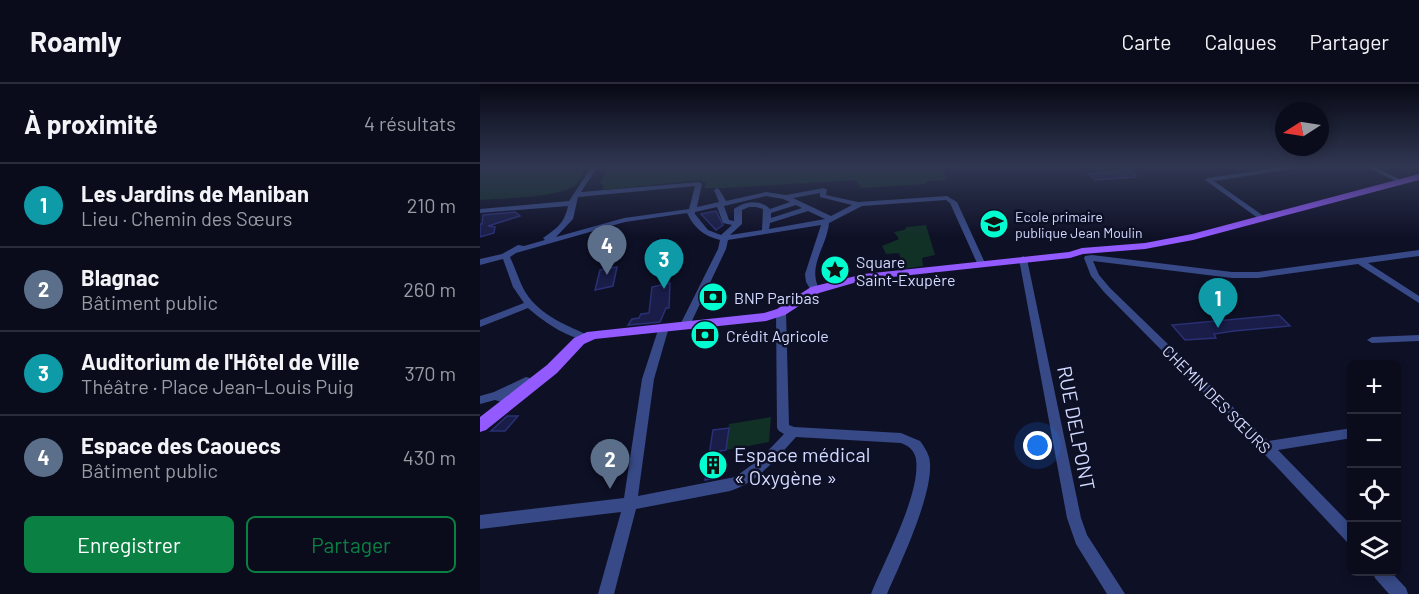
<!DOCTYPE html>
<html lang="fr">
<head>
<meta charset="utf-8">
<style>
	:root { --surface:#0a0c1c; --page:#131525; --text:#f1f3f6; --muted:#999ba3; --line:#2a2c3b; --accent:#0b8043 }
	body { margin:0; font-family:Barlow,sans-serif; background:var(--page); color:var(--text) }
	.controls { position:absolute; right:18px; bottom:18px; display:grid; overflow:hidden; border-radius:9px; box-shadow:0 3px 9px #0003 }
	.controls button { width:54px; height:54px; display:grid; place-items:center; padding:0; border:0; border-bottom:2px solid var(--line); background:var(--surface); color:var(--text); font:30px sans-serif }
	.compass { position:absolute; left:795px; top:18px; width:54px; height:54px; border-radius:50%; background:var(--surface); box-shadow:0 3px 9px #0003; rotate:258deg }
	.you { position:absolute; left:558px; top:362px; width:21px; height:21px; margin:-15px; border:4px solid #fff; border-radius:50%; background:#1a73e8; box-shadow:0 0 0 9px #1a73e833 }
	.badge { display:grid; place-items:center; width:39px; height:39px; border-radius:50%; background:var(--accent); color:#fff; font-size:20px; font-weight:700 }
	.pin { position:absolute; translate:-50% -50px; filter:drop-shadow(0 2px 3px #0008) }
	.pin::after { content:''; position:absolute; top:32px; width:21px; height:18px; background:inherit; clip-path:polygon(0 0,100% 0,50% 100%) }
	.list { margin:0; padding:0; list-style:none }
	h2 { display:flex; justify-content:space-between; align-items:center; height:78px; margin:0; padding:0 24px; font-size:26px }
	h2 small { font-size:20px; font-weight:400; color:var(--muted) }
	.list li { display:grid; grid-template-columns:39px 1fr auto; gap:18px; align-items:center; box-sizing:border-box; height:84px; padding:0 24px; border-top:2px solid var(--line) }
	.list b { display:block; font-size:22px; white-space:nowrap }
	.list p { margin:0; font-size:20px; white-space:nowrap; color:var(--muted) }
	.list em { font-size:20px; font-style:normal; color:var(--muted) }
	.actions { display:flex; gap:12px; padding:18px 24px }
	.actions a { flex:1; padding:14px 0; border:2px solid var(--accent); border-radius:9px; text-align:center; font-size:21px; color:var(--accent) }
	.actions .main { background:var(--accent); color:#fff }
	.icon { flex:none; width:33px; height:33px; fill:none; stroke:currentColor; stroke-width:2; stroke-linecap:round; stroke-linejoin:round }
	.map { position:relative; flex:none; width:939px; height:510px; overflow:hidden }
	header { display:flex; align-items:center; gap:36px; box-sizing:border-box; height:84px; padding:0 30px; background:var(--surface); border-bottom:2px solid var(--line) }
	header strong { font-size:28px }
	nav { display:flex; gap:33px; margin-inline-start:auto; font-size:21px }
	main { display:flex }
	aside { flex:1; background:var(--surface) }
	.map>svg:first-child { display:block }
	.green { fill:#113026 }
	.building { fill:#191d48; stroke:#2a3075; stroke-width:1.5 }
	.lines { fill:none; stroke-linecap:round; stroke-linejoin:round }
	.minor { fill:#374a87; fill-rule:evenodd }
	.major { fill:#935aff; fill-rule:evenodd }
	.labels { text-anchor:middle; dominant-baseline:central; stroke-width:5; stroke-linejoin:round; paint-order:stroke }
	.far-poi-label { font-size:14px; fill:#d3daff; stroke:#0e1026; text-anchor:start }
	.poi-label { font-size:16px; fill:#d3daff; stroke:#0e1026; text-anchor:start }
	.street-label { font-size:16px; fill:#d3daff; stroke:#0e1026 }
	.near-street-label { font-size:20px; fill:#d3daff; stroke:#0e1026 }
	.near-poi-label { font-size:20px; fill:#d3daff; stroke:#0e1026; text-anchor:start }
</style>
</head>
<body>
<header>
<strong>Roamly</strong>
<nav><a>Carte</a><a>Calques</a><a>Partager</a></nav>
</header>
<main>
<aside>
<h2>À proximité<small>4 résultats</small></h2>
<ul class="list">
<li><span class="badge" style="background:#0f9aa8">1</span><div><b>Les Jardins de Maniban</b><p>Lieu · Chemin des Sœurs</p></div><em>210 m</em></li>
<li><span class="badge" style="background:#5c6f8a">2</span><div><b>Blagnac</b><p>Bâtiment public</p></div><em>260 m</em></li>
<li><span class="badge" style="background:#0f9aa8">3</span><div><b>Auditorium de l'Hôtel de Ville</b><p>Théâtre · Place Jean-Louis Puig</p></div><em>370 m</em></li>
<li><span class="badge" style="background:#5c6f8a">4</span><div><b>Espace des Caouecs</b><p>Bâtiment public</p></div><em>430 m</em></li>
</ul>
<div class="actions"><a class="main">Enregistrer</a><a>Partager</a></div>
</aside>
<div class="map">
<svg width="939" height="510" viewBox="0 0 939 510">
	<rect width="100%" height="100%" fill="#0e1026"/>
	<!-- green -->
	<g class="green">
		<path d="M0 82H3L2 87 9 82H108C104 87 100 97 95 101 79 114 23 114 0 116Z"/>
		<path d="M130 82H502L463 85 467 96 447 97 445 100 381 104 376 96 244 104H224L226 99 221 96 122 106 124 101 120 99Z"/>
		<path d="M446 141 455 171 442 174 443 182 424 185 419 169 406 170 402 162 419 155 414 148 424 146 427 143Z"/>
		<path d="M291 333 289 358 246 366 249 340Z"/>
	</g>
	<!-- building -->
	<g class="building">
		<path d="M648 86 654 88 656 93 615 96 609 90Z"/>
		<path d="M236 127 243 141 236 146 221 130Z"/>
		<path d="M35 128 40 132 8 142 15 143 14 149 0 153V140H2L3 131Z"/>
		<path d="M137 183 133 202 115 206 120 186Z"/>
		<path d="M190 199 189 224H186L180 238 148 241 152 235 159 234 161 230 169 229 172 203Z"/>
		<path d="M799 231 810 242 754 247 734 250 736 254 705 256 692 241Z"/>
		<path d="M235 245 232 257 215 259 218 246Z"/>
		<path d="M27 332H38L25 347H11Z"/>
		<path d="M249 344 246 366 240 367 236 394 225 396 233 346Z"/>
	</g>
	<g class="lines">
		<!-- minor -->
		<g class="minor">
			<path d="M112 82H118L101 108 219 98 222 100 217 123 239 118 234 106 237 104 239 105 246 117 286 108 306 111 344 104 347 106 346 111 378 118 467 112 477 118 505 179 501 182 497 179 470 119 466 116 382 122 349 139C347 163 326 183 340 206L338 208H332L326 198 325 190 341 141 248 156 246 165 210 241 205 244 200 241 238 165 240 156C224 152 214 144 207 129L145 138 36 169 30 173C35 183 38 194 43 204 56 229 83 240 108 251L109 253 108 255C92 258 60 235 48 224L0 243V236L44 219 33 203 23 175 0 181V175L22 170 38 161 44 162 65 156 63 154C77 144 84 140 88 122L0 129V125L89 117ZM215 102 209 125 144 134 76 153 93 135 98 113ZM340 109V113L372 121 351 132 313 114ZM286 112 303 115 310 118 290 125C280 115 265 117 254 125V137L249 136 244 122ZM316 121 322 124 291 134V129ZM237 123 243 139 252 141 241 151 228 146 215 130V128ZM269 123H276L283 125 282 146 250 151 262 140V126ZM328 127 345 135 289 145 290 139Z"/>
			<path d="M808 82H821L818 84 734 97 785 133V137H782L725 96 728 94Z"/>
			<path d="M885 82H892L925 98 920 99Z"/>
			<path d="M939 166V172L888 179 939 212V219L878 180 778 194H752L613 177 619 191 630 204 788 357 872 344V354L798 366 872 442V460L867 458 794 380 624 208 611 192 604 174 605 172 612 171 752 188H778Z"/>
			<path d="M543 172 547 175 601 434 607 451 645 510H627L596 460 587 434 539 175Z"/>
			<path d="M301 225 306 228 309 341 314 343 421 349 440 357C443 361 447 367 449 373 457 403 420 480 407 510H391C404 477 441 410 436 375 434 366 429 362 421 359L316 353C296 375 279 397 250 407L156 425 134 510H118L141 428 0 445V431L144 414 162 295 179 243 184 240 189 243 174 295 158 412 255 393 280 375 304 350 299 347 297 344 296 228Z"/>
			<path d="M939 251V257L892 259 887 256 892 253Z"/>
			<path d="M46 293 50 294 52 297 50 300 28 311 36 314 38 317 36 320 32 321 15 316 0 320V312L14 308Z"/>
			<path d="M893 488H911L926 504 928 510H909L895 494Z"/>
		</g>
		<!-- major -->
		<path class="major" d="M939 90V96L713 156 665 165 603 170 590 174 384 196 339 209 305 231 286 237 115 255 104 260 77 289 6 346 0 348V333L67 281 94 254 107 248 284 229 297 225 331 203 384 190 589 168 602 164 665 159 712 150Z"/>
	</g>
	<!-- sky -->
	<linearGradient id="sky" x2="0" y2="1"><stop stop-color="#080915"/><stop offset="0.54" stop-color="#303752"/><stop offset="1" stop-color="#303752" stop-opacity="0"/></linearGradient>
	<rect width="939" height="153" fill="url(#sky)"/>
	<!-- icons -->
	<defs>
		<g id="school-disc" transform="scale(1.5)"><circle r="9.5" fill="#00fed0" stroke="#0e1026"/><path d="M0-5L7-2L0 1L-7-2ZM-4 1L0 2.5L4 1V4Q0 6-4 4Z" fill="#111"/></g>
		<g id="sight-disc" transform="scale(1.5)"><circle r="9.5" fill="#00fed0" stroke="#0e1026"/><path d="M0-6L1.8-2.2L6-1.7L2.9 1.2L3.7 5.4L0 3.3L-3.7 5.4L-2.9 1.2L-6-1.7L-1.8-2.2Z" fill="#111"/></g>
		<g id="bank-disc" transform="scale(1.5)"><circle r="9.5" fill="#00fed0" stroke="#0e1026"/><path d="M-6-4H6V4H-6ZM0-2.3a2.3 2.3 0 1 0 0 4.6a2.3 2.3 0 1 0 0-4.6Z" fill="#111"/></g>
		<g id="building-disc" transform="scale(1.5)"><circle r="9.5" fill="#00fed0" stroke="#0e1026"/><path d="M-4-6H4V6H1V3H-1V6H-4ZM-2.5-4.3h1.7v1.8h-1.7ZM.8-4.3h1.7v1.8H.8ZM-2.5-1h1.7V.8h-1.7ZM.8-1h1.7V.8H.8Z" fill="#111"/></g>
	</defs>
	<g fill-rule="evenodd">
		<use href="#school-disc" x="514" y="140"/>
		<use href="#sight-disc" x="355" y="186"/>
		<use href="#bank-disc" x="233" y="213"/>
		<use href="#bank-disc" x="225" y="251"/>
		<use href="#building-disc" x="233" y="381"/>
	</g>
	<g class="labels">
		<!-- far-poi labels -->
		<g class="far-poi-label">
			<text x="535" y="132">Ecole primaire<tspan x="535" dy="16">publique Jean Moulin</tspan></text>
		</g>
		<!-- poi labels -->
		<g class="poi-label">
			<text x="376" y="177">Square<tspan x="376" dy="18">Saint-Exupère</tspan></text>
			<text x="254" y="213">BNP Paribas</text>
			<text x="246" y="251">Crédit Agricole</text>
		</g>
		<!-- street labels -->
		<g class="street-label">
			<text transform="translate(737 315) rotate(45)">CHEMIN DES SŒURS</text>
		</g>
		<!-- near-street labels -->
		<g class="near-street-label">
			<text transform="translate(597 344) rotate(79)">RUE DELPONT</text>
		</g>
		<!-- near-poi labels -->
		<g class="near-poi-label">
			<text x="254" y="370">Espace médical<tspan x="254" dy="23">« Oxygène »</tspan></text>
		</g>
	</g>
</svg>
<div class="controls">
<button>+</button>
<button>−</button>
<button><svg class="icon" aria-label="locate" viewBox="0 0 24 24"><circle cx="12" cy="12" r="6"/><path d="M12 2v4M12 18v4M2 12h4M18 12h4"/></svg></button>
<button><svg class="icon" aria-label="layers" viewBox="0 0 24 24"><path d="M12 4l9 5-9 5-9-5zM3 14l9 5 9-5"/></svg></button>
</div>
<svg class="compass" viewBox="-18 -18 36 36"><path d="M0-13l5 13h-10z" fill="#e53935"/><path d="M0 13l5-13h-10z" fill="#999ba3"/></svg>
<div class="you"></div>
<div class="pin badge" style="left:738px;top:244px;background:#0f9aa8">1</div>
<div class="pin badge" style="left:130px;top:405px;background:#5c6f8a">2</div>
<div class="pin badge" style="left:184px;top:205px;background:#0f9aa8">3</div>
<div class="pin badge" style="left:127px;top:191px;background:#5c6f8a">4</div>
</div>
</main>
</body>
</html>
